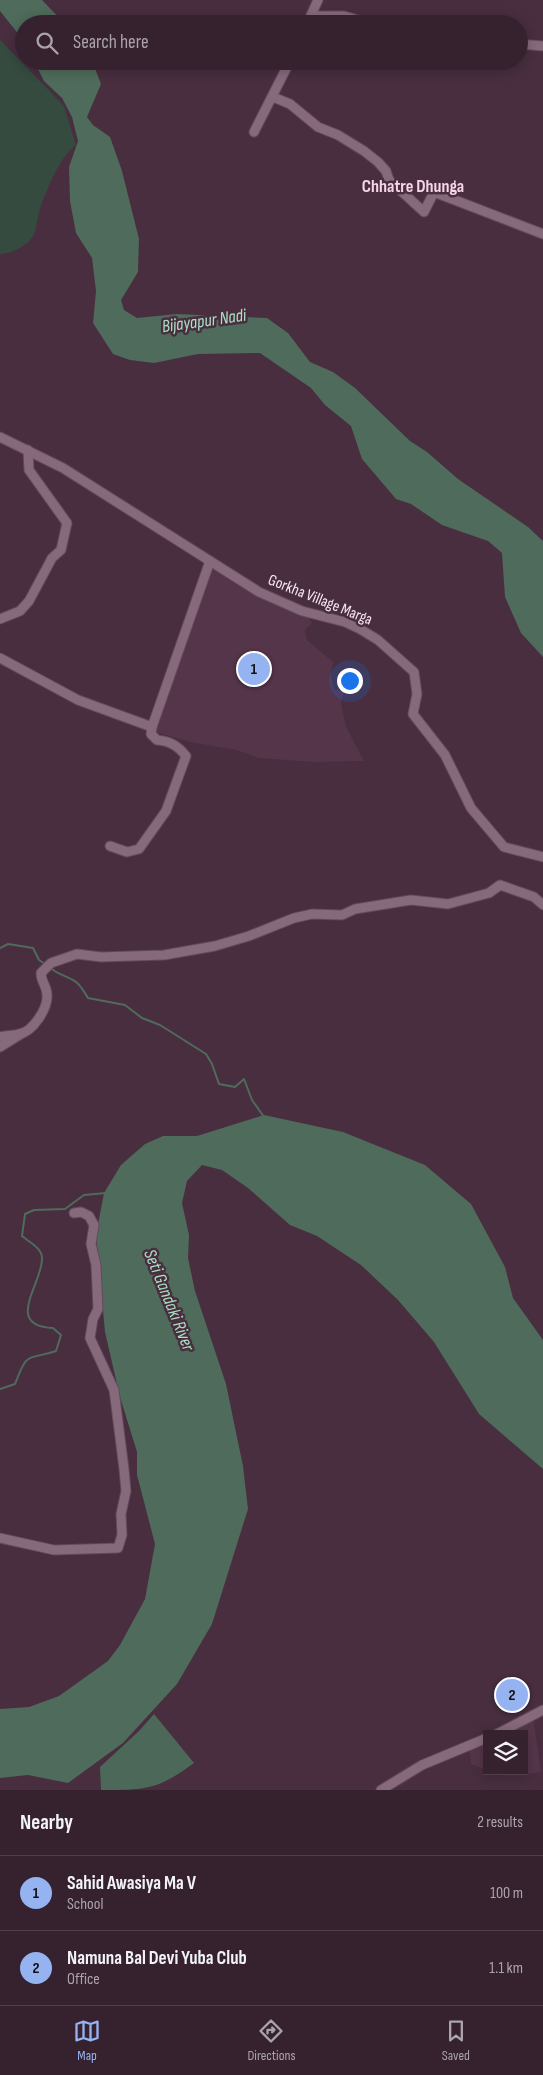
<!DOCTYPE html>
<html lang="en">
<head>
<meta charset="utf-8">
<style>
	:root { --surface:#36222f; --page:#412f3b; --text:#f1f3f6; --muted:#aaa4aa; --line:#503f4b; --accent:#95b2f1 }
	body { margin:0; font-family:"Sofia Sans Condensed",sans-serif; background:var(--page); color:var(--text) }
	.controls { position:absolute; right:15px; bottom:15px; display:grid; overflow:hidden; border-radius:0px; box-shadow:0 2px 12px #0003 }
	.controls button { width:45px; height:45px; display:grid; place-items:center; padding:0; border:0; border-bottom:1px solid var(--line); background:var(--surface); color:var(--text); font:25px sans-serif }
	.you { position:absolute; left:349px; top:680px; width:18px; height:18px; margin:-12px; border:4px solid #fff; border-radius:50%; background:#1a73e8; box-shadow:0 0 0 8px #1a73e833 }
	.badge { display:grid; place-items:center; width:32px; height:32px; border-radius:50%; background:var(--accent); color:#111; font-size:16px; font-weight:700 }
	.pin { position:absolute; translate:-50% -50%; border:2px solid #fff; box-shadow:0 1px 5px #0006 }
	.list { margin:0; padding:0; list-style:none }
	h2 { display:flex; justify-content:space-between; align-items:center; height:65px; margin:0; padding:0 20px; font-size:21px }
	h2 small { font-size:16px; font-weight:400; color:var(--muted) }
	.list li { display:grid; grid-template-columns:32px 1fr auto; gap:15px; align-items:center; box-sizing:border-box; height:75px; padding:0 20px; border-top:1px solid var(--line) }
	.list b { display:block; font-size:19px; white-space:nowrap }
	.list p { margin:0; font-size:16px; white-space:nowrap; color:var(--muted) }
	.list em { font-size:16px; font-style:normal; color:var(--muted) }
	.icon { flex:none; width:28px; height:28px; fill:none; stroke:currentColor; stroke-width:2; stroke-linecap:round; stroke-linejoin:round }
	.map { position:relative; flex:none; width:543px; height:1790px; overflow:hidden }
	.search { position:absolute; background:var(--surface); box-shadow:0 2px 12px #0003; left:15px; right:15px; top:15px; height:55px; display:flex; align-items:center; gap:12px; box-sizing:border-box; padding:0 18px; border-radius:28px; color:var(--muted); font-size:19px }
	.sheet { height:215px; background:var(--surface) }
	nav { display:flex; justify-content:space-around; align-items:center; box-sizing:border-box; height:70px; border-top:1px solid var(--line); background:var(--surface); font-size:14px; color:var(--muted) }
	nav a { display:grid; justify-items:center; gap:2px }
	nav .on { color:var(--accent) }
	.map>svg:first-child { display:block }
	.built { fill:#55354a }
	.green { fill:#354b3f }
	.forest { fill:#4c6858 }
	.water { fill:#4f6b5b }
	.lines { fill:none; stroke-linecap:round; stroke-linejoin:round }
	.stream { stroke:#4f6b5b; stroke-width:2 }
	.minor-casing { stroke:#624b5b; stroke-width:11 }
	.minor { stroke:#87697c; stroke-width:9 }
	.labels { text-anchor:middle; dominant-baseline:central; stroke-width:5; stroke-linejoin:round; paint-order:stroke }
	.street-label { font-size:16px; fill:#f7e5f0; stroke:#482e3f }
	.neighbourhood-label { font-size:18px; font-weight:bold; fill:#f6d4e9; stroke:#482e3f }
	.water-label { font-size:18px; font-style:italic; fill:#aae1c2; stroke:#482e3f }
</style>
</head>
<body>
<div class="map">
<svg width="543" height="1790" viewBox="0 0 543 1790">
	<rect width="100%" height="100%" fill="#482e3f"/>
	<!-- built -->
	<g class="built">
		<path d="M212 567 252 592 309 618 312 623 305 630 307 640 333 662 331 675 334 689 344 692 341 703 346 727 364 761 314 762 259 758 237 750 190 742 153 731Z"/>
		<path d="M533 1717 541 1772 513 1776 489 1771H524V1734H498Z"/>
		<path d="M487 1739V1770L471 1764 469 1747Z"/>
	</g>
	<!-- green -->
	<path class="green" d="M0 40 64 106 76 145C59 158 47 189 40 209 37 218 37 232 31 239 25 247 10 254 0 254Z"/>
	<!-- forest -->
	<path class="forest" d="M154 1714 194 1763C157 1790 147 1790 101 1790L100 1767 139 1731Z"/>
	<!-- water -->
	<g class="water">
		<path d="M0 0H42L65 24H24V41L0 11Z"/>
		<path d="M34 61H92L101 84 87 117 93 125 110 137 122 171 139 239 138 272 121 300 124 310 137 318 177 314 267 318 288 333 310 362 333 372 355 388 410 441 427 452 458 479 528 527 543 541V657L521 633 505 597 502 553 488 541 442 525 411 504 396 499 362 459 351 426 325 405 311 388 260 353 198 354 154 363 130 360 113 354 93 323 96 291 92 258 76 233 70 201 69 167 78 141 72 117 62 98 44 81Z"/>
		<path d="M264 1115 343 1132 425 1165 471 1204 505 1267 513 1298 543 1340V1469L479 1414 434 1342 398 1300 361 1265 317 1236 290 1225 248 1188 222 1170 202 1165 187 1181 182 1203 189 1235 188 1258 195 1291 226 1384 243 1466 248 1509 212 1624 177 1684 123 1743 68 1783 28 1775 0 1778V1709L29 1707 59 1696 108 1661 120 1645 145 1599 155 1544 137 1475V1452L120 1397 105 1332 96 1235 104 1193 121 1165 145 1144 163 1136H197Z"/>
	</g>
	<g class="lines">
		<!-- stream -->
		<g class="stream">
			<path d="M0 948 8 944 33 948 39 960 45 964"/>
			<path d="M50 968C71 983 73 972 88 998L125 1005 142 1018 160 1025 187 1042 206 1054 212 1064 219 1084 235 1087 244 1079 252 1100 264 1117"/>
			<path d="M0 1389 15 1384C28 1350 26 1361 56 1351L61 1335 53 1328C3 1326 43 1283 42 1258 42 1248 29 1242 22 1236L25 1214 34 1210 65 1209 84 1195 106 1193"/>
		</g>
		<!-- minor casing -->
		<g class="minor-casing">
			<g id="minor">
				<path d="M311 16H344L372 24"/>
				<path d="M307 24 318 0"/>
				<path d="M519 44 543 46"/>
				<path d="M273 97 290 104 318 127 338 135 364 151 378 162 386 171 389 180 424 212 434 192 543 234"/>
				<path d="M254 132 290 61"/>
				<path d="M0 437 63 468 259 592 302 611 345 622 360 629 378 640 414 672 417 694 413 714 445 755 471 808 504 847 543 857"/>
				<path d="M0 619 20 611 29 601 52 558 61 550 67 523 29 470 28 450"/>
				<path d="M0 658 78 700 152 727 151 734 157 740C170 741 178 746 186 756L166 811 139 849 127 852 110 846"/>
				<path d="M152 727 210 561"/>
				<path d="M0 1037C7 1035 13 1036 19 1034 33 1032 48 1008 47 995 47 986 41 982 41 973L51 963 77 954 101 957 164 955 215 946 249 936 294 918 312 914 342 915 355 909 411 900 448 904 489 893 500 885 534 897 543 905"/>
				<path d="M0 1047 21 1034"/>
				<path d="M0 1538 54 1550 118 1548 122 1535 121 1514 126 1491 124 1469 114 1390 90 1338 93 1319 98 1309 96 1265 91 1244 94 1225 89 1216 81 1212 74 1213"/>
				<path d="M497 1734 543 1710"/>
				<path d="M381 1790 422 1765 487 1738"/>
			</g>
		</g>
		<!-- minor -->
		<use href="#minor" class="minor"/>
	</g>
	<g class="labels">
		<!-- street labels -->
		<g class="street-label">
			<text transform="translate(320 600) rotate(22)">Gorkha Village Marga</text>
		</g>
		<!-- neighbourhood labels -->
		<g class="neighbourhood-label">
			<text x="413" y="186">Chhatre Dhunga</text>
		</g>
		<!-- water labels -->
		<g class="water-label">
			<text transform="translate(204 321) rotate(-8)">Bijayapur Nadi</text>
			<text transform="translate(169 1300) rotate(68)">Seti Gandaki River</text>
		</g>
	</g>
</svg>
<div class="controls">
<button><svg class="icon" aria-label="layers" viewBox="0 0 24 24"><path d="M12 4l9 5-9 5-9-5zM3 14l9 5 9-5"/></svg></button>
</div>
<div class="you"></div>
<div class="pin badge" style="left:254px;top:669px">1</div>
<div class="pin badge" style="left:512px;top:1695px">2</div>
<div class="search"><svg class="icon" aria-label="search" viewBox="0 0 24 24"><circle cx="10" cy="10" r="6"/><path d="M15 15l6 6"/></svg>Search here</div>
</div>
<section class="sheet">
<h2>Nearby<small>2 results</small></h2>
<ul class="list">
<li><span class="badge">1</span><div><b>Sahid Awasiya Ma V</b><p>School</p></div><em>100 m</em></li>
<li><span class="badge">2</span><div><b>Namuna Bal Devi Yuba Club</b><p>Office</p></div><em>1.1 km</em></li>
</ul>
</section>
<nav>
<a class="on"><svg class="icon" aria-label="map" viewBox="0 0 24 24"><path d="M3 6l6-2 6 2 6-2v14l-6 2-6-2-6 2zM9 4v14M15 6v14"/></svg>Map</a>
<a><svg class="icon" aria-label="directions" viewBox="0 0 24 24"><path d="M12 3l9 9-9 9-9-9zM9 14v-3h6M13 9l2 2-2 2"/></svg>Directions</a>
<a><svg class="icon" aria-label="saved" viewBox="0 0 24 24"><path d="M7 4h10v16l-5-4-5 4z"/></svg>Saved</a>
</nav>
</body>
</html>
